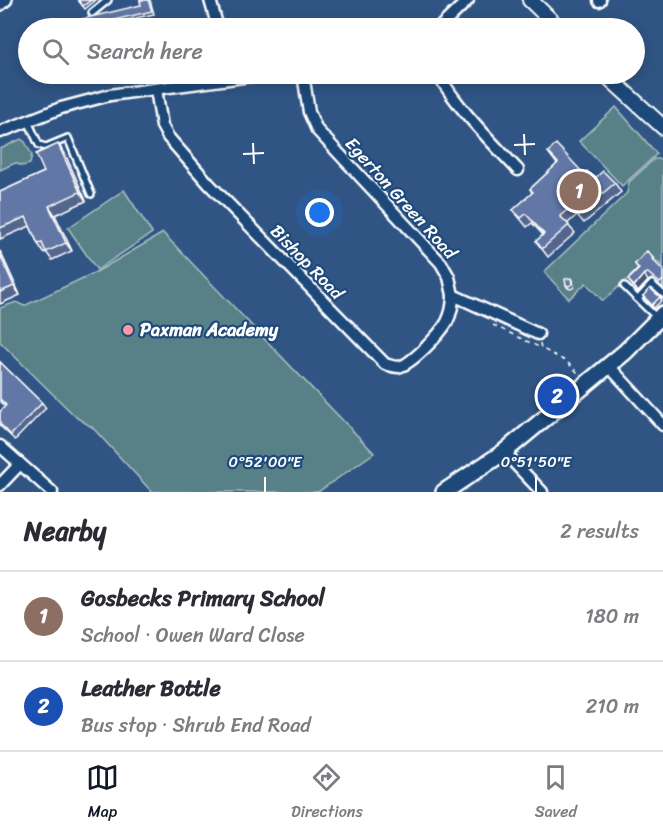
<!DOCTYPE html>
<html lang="en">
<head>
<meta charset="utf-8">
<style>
	:root { --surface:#fff; --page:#f2f2f3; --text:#2b2b33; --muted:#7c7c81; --line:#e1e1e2; --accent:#111827 }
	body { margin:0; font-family:Sriracha,sans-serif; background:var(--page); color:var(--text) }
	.you { position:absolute; left:320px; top:213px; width:21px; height:21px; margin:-15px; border:4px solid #fff; border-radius:50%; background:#1a73e8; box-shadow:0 0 0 9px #1a73e833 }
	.badge { display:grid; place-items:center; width:39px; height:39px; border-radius:50%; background:var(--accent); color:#fff; font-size:20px; font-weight:700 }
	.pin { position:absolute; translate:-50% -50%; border:3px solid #fff; box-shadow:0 2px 6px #0006 }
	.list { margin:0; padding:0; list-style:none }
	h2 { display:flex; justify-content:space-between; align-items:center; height:78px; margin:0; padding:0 24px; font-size:26px }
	h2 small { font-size:20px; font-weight:400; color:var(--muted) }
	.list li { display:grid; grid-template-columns:39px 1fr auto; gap:18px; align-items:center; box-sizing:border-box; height:90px; padding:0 24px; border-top:2px solid var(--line) }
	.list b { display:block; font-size:22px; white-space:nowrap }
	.list p { margin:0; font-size:20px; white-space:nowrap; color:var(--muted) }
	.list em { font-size:20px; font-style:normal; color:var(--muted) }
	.icon { flex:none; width:33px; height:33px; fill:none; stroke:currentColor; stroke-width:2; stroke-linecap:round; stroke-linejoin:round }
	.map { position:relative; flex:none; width:663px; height:492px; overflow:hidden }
	.search { position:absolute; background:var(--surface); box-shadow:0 3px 15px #0003; left:18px; right:18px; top:18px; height:66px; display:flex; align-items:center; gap:15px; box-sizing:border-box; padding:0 21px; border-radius:33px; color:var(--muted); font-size:22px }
	.sheet { height:258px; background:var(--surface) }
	nav { display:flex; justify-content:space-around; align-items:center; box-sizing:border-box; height:84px; border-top:2px solid var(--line); background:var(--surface); font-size:16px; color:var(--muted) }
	nav a { display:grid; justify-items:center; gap:3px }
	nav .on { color:var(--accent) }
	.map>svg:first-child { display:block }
	.green { fill:#598187; stroke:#acc0c3; stroke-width:1.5 }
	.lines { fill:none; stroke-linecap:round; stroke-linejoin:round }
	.service-casing { stroke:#fff; stroke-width:10 }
	.minor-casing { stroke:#fff; stroke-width:15 }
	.tertiary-casing { stroke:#fff; stroke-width:18 }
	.secondary-casing { stroke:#fff; stroke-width:20 }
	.path { stroke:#fff; stroke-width:1.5; stroke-dasharray:4.5 4.5; stroke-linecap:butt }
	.service { stroke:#1f4a7a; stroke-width:5 }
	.minor { stroke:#1f4a7a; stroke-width:10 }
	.tertiary { stroke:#1f4a7a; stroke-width:14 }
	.secondary { stroke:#1f4a7a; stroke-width:15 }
	.wall { fill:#54668e; stroke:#fff; stroke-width:1.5 }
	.shaded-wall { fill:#455374; stroke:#fff; stroke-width:1.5 }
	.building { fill:#6277a5; stroke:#fff; stroke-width:1.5 }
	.ticks { fill:none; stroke:#fff; stroke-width:2 }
	.poi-dot { fill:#ff9aa2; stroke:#1f4a7a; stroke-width:2 }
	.labels { text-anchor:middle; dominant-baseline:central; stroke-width:4.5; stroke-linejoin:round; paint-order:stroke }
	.street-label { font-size:18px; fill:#fff; stroke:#1f4a7a }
	.poi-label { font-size:18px; font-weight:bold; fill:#fff; stroke:#1f4a7a; text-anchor:start }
	.ticks-label { font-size:15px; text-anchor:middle; fill:#fff; stroke:#1f4a7a; stroke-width:4.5; stroke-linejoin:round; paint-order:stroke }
</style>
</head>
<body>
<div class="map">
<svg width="663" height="492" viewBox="0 0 663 492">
	<rect width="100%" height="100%" fill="#305585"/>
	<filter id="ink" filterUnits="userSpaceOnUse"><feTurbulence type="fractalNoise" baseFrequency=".0167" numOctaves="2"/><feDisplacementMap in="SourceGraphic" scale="12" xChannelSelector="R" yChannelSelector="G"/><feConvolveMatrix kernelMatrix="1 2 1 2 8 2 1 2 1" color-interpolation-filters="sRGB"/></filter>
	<g filter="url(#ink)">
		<!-- green -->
		<g class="green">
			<path d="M616 107 657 154 622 186 579 141Z"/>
			<path d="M21 139 25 142 32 155 30 164 22 166 15 163 0 170V149Z"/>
			<path d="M654 159H663V267L652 257 603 301 586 283 569 299 544 272 627 193 629 182Z"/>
			<path d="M124 190 152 233 97 270 68 228Z"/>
			<path d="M163 233 374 453 318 492H152L92 427 77 418 0 342V308L16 302 24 306 98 271Z"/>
		</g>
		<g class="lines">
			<!-- service casing -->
			<g class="service-casing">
				<g id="service">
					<path d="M92 13 108 0"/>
					<path d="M28 121 39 145 46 147 68 138 91 194"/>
					<path d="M624 286 657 318"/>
					<path d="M638 299 652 284 663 294"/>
				</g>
			</g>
			<!-- minor casing -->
			<g class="minor-casing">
				<g id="minor">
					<path d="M210 0 218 28"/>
					<path d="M599 1 600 0"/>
					<path d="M0 5 6 0"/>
					<path d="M439 28 468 0"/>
					<path d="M303 74 309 112 317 130 441 263 449 277 453 295 538 334"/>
					<path d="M438 74C458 109 490 140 518 170"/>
					<path d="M156 89 162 126 168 137 209 184 385 364C389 365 393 367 398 367 411 365 440 334 447 322 451 314 453 304 453 295"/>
					<path d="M0 132 61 108 110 95 266 74"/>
					<path d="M608 365 663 425"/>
					<path d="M0 446 52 492"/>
					<path d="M504 452 542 492"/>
					<path d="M0 485 20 464"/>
				</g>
			</g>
			<!-- tertiary casing -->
			<g class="tertiary-casing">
				<g id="tertiary">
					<path d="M530 0 559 28"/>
					<path d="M605 74 663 127"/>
				</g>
			</g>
			<!-- secondary casing -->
			<g class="secondary-casing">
				<path id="secondary" d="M444 492 504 452 625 352 663 314"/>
			</g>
			<!-- path -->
			<g class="path">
				<path d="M493 325 541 348"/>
				<path d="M540 343 541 348 567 362 579 374"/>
			</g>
			<!-- service -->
			<use href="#service" class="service"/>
			<!-- minor -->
			<use href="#minor" class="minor"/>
			<!-- tertiary -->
			<use href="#tertiary" class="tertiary"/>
			<!-- secondary -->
			<use href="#secondary" class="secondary"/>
		</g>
		<!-- wall -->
		<g class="wall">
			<path d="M78 0H96L85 9Z"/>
			<path d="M140 0H150L154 14 93 28H80L141 5Z"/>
			<path d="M64 152 86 201 55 215 72 251 52 260 46 252 44 253 38 244 30 226 0 239V192L44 172Z"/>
			<path d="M548 152 584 174 594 179 615 183 621 192 584 223 577 215 567 224 575 233 548 257 536 241 543 235 532 223 527 227 513 210 532 193 530 189 557 164Z"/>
			<path d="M0 251 20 295 0 304Z"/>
			<path d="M653 258 657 265 663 270V288L652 279 648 281 638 292 628 280 638 269 635 264Z"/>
			<path d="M573 280 574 287 571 289 568 288 566 285Z"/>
			<path d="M643 296 660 297 662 300 654 308Z"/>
			<path d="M0 362 42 403 46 408 15 440 0 426V412L5 406 0 401Z"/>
		</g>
		<!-- shaded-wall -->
		<g class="shaded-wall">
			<path d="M58 144 64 152 86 201 80 192Z"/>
			<path d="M49 206 55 215 72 251 66 243Z"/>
			<path d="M0 251 20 295 14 286 0 255Z"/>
			<path d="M644 274 648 281 638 292 634 286Z"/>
		</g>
		<!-- building -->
		<g class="building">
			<path d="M78 0H91L83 6Z"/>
			<path d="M140 0H148L152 11 80 28 78 20 141 5Z"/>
			<path d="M58 144 80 192 49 206 66 243 46 252 42 243 38 244 26 217 0 228V192L44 172 36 154Z"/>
			<path d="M556 144 584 174 587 171 594 179 603 171 615 183 578 214 571 207 560 216 569 225 542 249 536 241 544 234 526 214 521 218 513 210 533 192 530 189 558 163 548 152Z"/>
			<path d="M647 251 653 258 652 259 663 270V280L660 283 648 273 644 274 634 286 628 280 639 269 635 264Z"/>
			<path d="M0 255 14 286 0 292Z"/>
			<path d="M571 278 572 284 569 286 566 285 565 279Z"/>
			<path d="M650 288 660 297 652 305 643 296Z"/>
			<path d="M0 362 42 403 11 435 0 424V412L6 405 0 399Z"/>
		</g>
	</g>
	<!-- ticks -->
	<path class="ticks" d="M524 134 525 155M253 143 254 164M514 145 535 144M243 154 264 153M265 477V492M536 477V492"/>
	<!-- markers -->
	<circle class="poi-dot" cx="128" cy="330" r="6"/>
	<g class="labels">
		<!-- street labels -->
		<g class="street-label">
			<text transform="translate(401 198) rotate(48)">Egerton Green Road</text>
			<text transform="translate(307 262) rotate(46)">Bishop Road</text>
		</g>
		<!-- poi labels -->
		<g class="poi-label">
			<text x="140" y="330">Paxman Academy</text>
		</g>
	</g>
	<g class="ticks-label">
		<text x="265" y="467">0°52'00"E</text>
		<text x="536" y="467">0°51'50"E</text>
	</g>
</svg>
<div class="you"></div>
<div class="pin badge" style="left:579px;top:191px;background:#8d6e63">1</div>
<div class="pin badge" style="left:557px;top:396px;background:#1a4fb4">2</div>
<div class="search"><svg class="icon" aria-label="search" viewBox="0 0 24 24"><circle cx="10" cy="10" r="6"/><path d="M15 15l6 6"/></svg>Search here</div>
</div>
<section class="sheet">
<h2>Nearby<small>2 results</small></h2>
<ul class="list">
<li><span class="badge" style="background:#8d6e63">1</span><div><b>Gosbecks Primary School</b><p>School · Owen Ward Close</p></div><em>180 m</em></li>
<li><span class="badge" style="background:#1a4fb4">2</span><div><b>Leather Bottle</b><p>Bus stop · Shrub End Road</p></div><em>210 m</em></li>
</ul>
</section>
<nav>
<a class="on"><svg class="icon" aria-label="map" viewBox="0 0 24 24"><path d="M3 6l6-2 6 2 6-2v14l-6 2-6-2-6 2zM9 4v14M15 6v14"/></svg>Map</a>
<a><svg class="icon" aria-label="directions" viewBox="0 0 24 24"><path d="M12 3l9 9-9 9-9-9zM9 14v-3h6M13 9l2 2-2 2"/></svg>Directions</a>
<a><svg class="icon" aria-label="saved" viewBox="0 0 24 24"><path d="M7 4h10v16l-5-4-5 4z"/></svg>Saved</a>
</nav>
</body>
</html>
